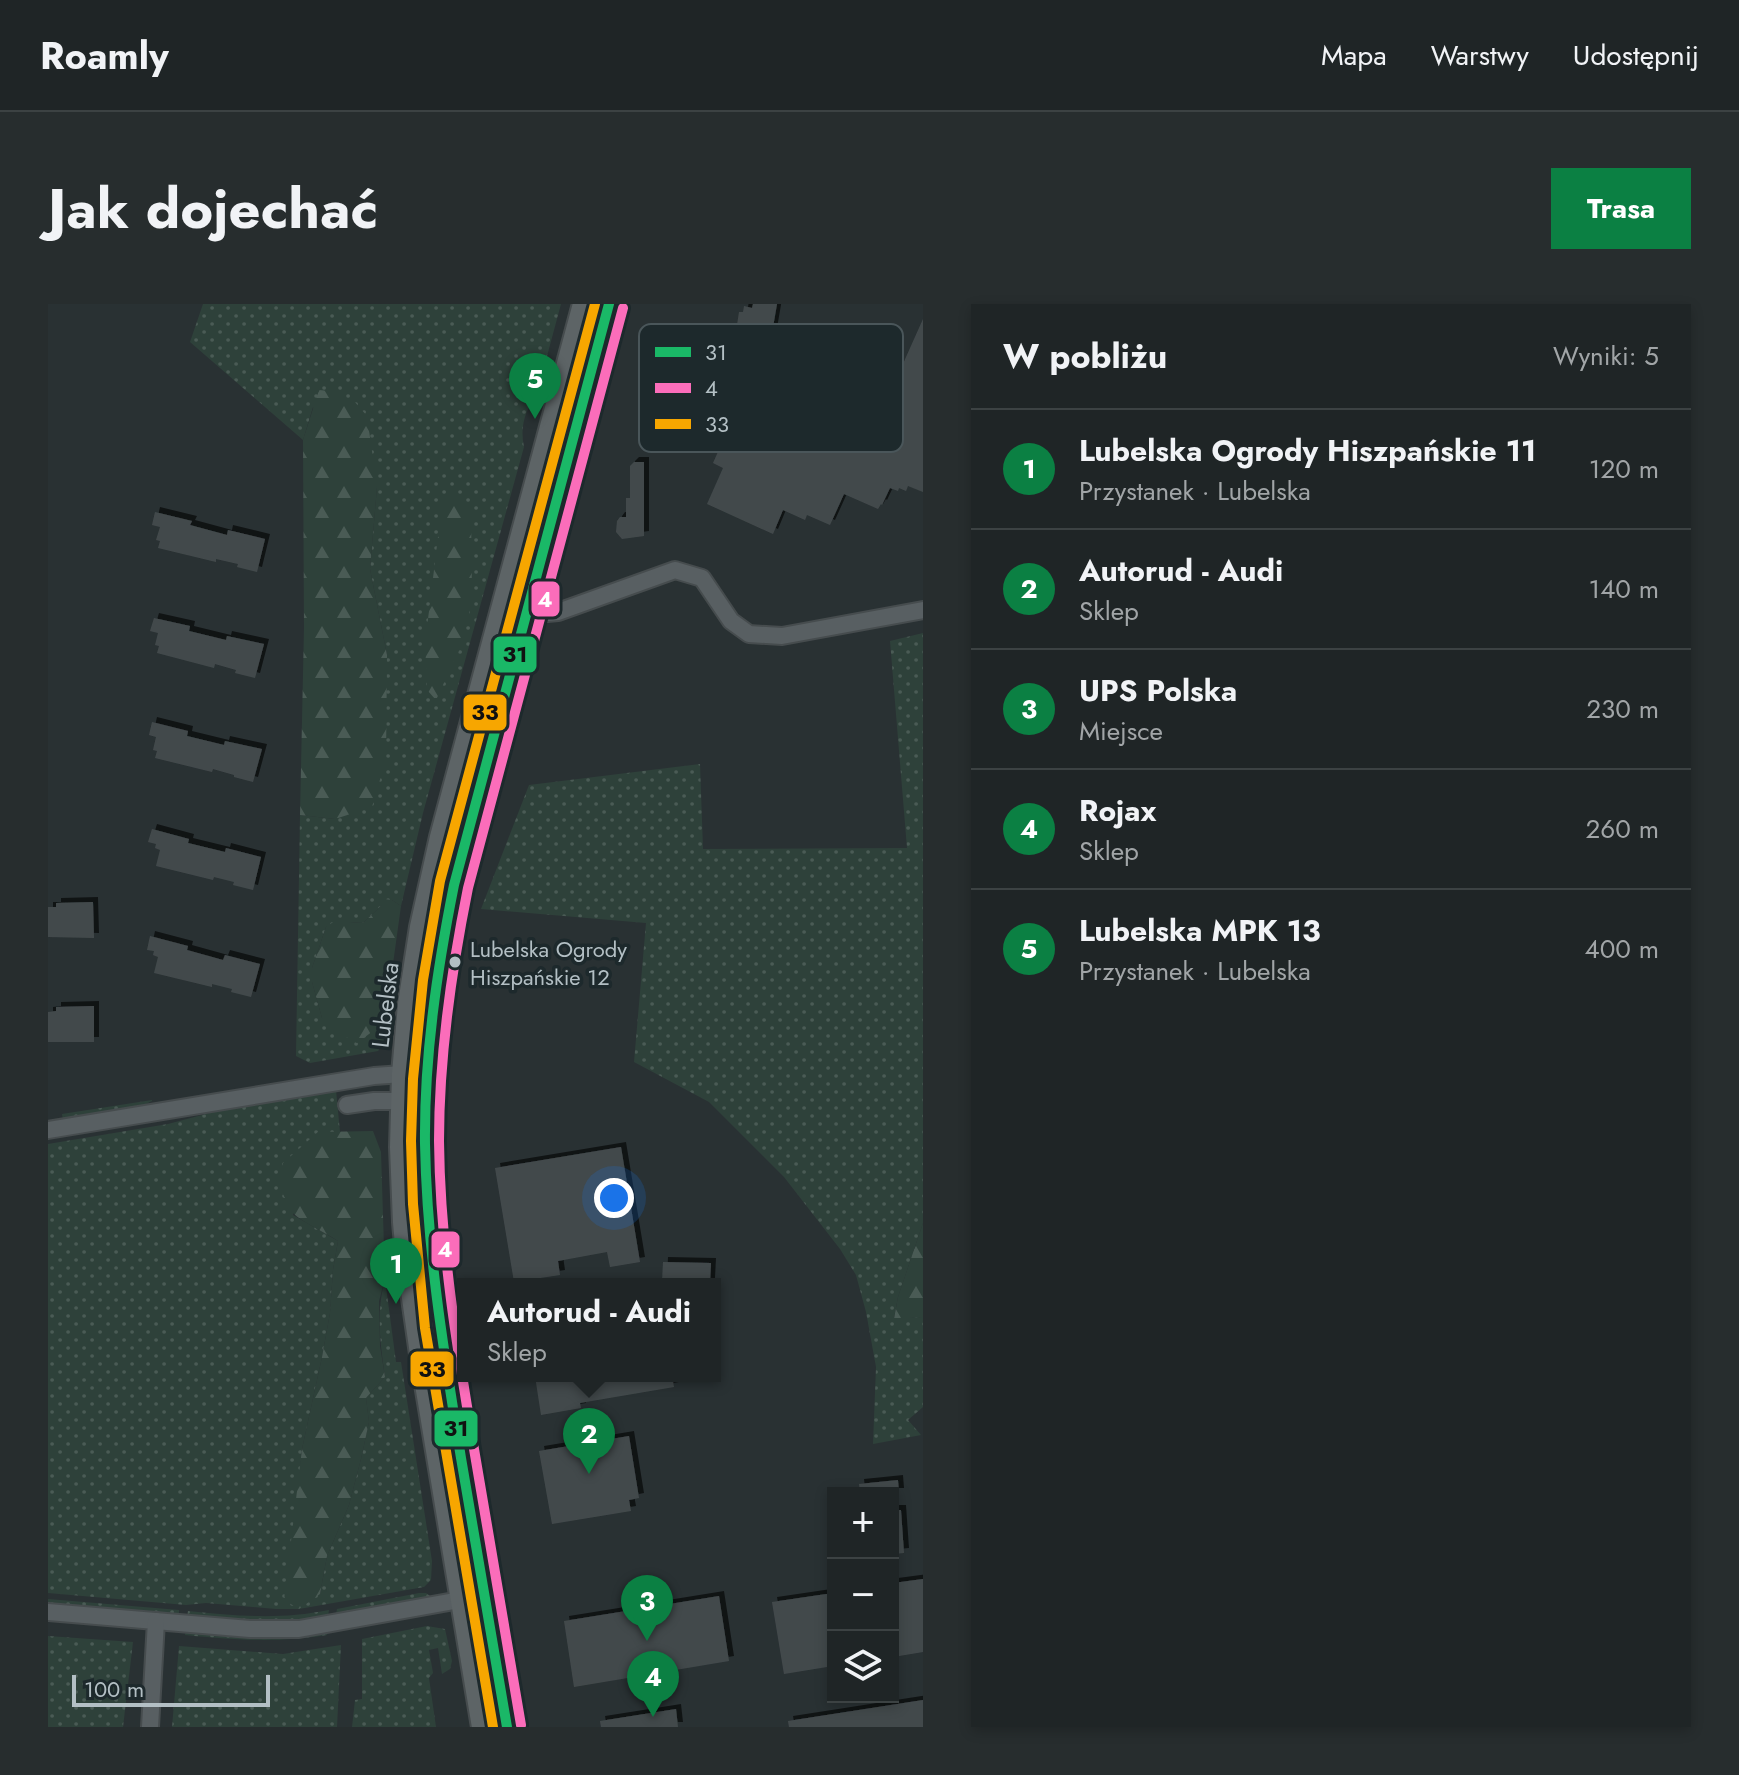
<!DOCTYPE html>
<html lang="pl">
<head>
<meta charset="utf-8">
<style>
	:root { --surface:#1f2526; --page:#272d2e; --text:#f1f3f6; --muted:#a1a5a7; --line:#3c4243; --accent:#0b8043 }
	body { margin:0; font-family:Jost,sans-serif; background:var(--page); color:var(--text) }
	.controls { position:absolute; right:24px; bottom:24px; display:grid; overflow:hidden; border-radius:0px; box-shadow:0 4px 12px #0003 }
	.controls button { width:72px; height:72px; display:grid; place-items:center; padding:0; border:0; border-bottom:2px solid var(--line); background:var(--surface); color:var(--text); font:40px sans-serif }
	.scale { position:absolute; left:24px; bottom:20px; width:198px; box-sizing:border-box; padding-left:8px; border:4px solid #b3bfc4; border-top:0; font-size:22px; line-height:28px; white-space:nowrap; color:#b3bfc4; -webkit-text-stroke:6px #1d292c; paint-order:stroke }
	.you { position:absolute; left:566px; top:894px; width:28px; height:28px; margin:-20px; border:6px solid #fff; border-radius:50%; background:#1a73e8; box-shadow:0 0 0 12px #1a73e833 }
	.badge { display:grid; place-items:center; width:52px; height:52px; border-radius:50%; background:var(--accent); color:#fff; font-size:26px; font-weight:700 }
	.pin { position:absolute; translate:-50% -66px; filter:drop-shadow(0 2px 4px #0008) }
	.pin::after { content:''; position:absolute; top:42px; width:28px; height:24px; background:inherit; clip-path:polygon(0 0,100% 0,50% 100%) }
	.popup { position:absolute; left:409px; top:974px; width:264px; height:104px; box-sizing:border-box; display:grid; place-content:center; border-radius:0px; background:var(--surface); filter:drop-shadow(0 2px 6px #0005); font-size:26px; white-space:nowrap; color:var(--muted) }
	.popup b { font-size:30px; color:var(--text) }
	.popup::after { content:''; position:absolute; left:50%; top:100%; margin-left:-16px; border:16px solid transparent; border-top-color:var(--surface) }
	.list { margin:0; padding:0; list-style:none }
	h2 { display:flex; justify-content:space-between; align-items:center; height:104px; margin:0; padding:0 32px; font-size:34px }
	h2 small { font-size:26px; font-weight:400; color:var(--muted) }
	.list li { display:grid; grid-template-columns:52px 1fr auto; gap:24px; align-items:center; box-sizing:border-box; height:120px; padding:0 32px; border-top:2px solid var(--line) }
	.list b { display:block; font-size:30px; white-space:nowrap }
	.list p { margin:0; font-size:26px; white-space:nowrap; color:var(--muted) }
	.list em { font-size:26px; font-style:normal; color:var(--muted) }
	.icon { flex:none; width:44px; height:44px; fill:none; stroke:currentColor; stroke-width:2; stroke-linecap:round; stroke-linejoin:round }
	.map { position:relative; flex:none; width:875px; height:1423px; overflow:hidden; border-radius:0px }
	header { display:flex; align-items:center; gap:48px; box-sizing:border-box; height:112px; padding:0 40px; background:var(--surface); border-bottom:2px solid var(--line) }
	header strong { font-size:38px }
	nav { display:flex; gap:44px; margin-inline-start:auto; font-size:28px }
	.intro { display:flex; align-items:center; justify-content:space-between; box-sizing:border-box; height:192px; padding:0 48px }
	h1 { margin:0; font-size:56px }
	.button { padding:20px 36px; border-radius:0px; background:var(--accent); color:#fff; font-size:28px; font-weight:700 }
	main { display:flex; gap:48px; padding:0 48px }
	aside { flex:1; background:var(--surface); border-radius:0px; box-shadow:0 4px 12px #0003 }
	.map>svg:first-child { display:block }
	.grass { fill:url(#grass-dots) }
	.forest { fill:url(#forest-firs) }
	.building { fill:#434a4c; filter:url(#shadow) }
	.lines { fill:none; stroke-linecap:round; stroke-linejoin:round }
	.street-casing { stroke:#464c4e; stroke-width:20 }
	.secondary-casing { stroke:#464c4e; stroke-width:26 }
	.street { stroke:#585f62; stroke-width:16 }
	.secondary { stroke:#5d6466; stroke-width:22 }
	.bus-1-casing { stroke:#1d292c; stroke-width:16 }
	.bus-2-casing { stroke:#1d292c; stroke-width:16 }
	.bus-3-casing { stroke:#1d292c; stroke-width:16 }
	.bus-1 { stroke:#1ab867; stroke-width:10 }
	.bus-2 { stroke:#fb6dba; stroke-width:10 }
	.bus-3 { stroke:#f7a600; stroke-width:10 }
	.bus-dot { fill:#b3bfc4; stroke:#1d292c; stroke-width:3 }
	.labels { text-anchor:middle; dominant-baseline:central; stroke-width:7; stroke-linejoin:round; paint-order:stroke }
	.bus-label { font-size:22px; fill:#b3bfc4; stroke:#1d292c; text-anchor:start }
	.street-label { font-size:24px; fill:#b3bfc4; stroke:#1d292c }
	.key { fill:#1d292c; stroke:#4a565a; stroke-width:2 }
	.key-label { font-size:22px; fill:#b3bfc4 }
	.line-badge { stroke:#1d292c; stroke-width:3 }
	.badge-label { font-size:22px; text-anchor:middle; font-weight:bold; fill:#fff }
	.pale-badge-label { font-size:22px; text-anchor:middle; font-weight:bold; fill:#111 }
</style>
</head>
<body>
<header>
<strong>Roamly</strong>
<nav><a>Mapa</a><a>Warstwy</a><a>Udostępnij</a></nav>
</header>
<div class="intro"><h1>Jak dojechać</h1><a class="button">Trasa</a></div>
<main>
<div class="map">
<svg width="875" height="1423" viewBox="0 0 875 1423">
	<defs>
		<pattern id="grass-dots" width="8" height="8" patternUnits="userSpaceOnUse" patternTransform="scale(2)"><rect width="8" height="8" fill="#2e413a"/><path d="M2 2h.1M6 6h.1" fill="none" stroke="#4a5b55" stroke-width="1.8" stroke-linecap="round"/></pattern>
		<pattern id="forest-firs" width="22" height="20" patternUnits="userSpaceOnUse" patternTransform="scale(2)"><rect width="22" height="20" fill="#2e413a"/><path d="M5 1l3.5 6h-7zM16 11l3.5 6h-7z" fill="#4a5b55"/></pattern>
		<filter id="shadow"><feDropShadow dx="5" dy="-5" stdDeviation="0" flood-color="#0009"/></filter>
	</defs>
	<rect width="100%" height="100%" fill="#293133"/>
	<!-- grass -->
	<g class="grass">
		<path d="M155 0H513L488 93C476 107 472 125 476 143L375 509 353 602 344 596 333 602 315 619 301 618 278 623 264 664V678L274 714 333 721 338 710 336 737 330 747 262 759 248 752 252 511 287 515 339 351 322 265 329 183 265 103 255 136 142 38Z"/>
		<path d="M875 329V919L850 993 846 1014 875 1013V1103L860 1116 873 1131 825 1140 828 1063 818 1008 808 971 792 945 736 873 661 798 586 758 598 619 433 605 481 481 652 460 655 545 859 544 842 337Z"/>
		<path d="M288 786 292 828H270L245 911 290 937 285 966 282 1009 274 1053 254 1145 249 1199 272 1290 279 1252 301 1201 313 1155 321 1118 318 1094 337 1073C332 1039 328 1008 337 975L348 1058H353L384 1257 383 1276 376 1283 251 1305H228L158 1299 138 1301 0 1289V840L120 820 188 802Z"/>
		<path d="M104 796V797L88 805 15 817 14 810Z"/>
		<path d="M371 1289H378L382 1292 368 1297 288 1311 289 1305Z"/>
		<path d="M0 1295 131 1306V1313L0 1301Z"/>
		<path d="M281 1306 280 1312 249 1317 217 1319 139 1313 140 1307C189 1312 232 1316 281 1306Z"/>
		<path d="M379 1322 397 1325 404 1357 402 1365 394 1370 390 1344 381 1346 385 1369 381 1374 388 1423H304L307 1396 314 1395V1335Z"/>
		<path d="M138 1325 280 1326 279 1331C228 1339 189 1336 137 1331Z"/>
		<path d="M0 1332 85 1338 75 1423H0Z"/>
		<path d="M293 1341 289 1423H124L131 1342 235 1350Z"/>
	</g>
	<!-- forest -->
	<g class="forest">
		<path d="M271 86 281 87 306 97 319 112 329 183 322 265 339 351 338 455 324 503 287 515 252 511 256 324 255 136Z"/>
		<path d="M395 192 410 193 423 204 424 297 414 340 388 396 379 386 377 340Z"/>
		<path d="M336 595 344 596 353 602 338 710 333 721 309 739 291 729 274 714 264 678V664L278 623 291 614 301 618 315 619 333 602Z"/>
		<path d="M325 827 333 848 337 975 331 997 332 1042 337 1073 318 1094 321 1118 313 1155 301 1201 279 1252 272 1290 251 1305 236 1296 254 1145 274 1053 282 1009 285 966 290 937C251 912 228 914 235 859L270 828Z"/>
		<path d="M875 919V1013L846 1015 850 993Z"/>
	</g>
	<!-- building -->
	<g class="building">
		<path d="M705 0H729L724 29H721L718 33 713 36 704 35V37L687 34 691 8H695L696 2 704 4Z"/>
		<path d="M875 15V188L860 182 858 187 851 184 850 187 842 184 834 201 833 200 830 205 796 190 782 221 759 211 757 216 735 206 725 230 659 200 675 164 665 159 694 94 806 144 815 126 788 112 799 88 761 70 766 58 761 56 774 27 780 30 783 24 813 37 810 43 854 62Z"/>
		<path d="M586 158H596V232L574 235 568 228 569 217 572 213H578V194H582V162Z"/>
		<path d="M107 208 144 217 142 221 179 231 180 226 217 235 209 268 189 263 190 260 168 255V258L110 244 112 237 108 236 112 223 104 221Z"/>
		<path d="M106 314 142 322 141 327 178 336 179 332 216 340 207 374 187 369 188 366 167 360 166 364 109 349 111 342 107 341 110 329 102 327Z"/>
		<path d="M104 418 140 427 139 432 176 441 177 437 214 445 205 478 186 473V471L165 465 164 468 107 454 109 447 105 446 108 433 101 431Z"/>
		<path d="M104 525 141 535 140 539 177 548 178 544 213 553 205 586 185 581 186 578 166 573 165 576 108 562 112 546 107 544 108 540 100 538Z"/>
		<path d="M45 598 46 634 0 633V603H8V599Z"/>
		<path d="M102 632 140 642 139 646 175 656 177 651 212 660 203 693 183 688 184 685 164 680V683L106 669 110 653 105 651 106 647 99 646Z"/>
		<path d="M46 702V738H0V708L8 707V703Z"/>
		<path d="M573 843 592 958 562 963 559 948 510 957 512 971 466 978 447 864Z"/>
		<path d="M615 958 663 959 662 979 614 978Z"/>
		<path d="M487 1072H624L626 1083 532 1099 533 1104 493 1111Z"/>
		<path d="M581 1132 591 1194 581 1196 583 1207 504 1220 491 1147Z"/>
		<path d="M850 1176 851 1189H812L811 1180Z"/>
		<path d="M845 1206H853L856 1249 845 1250Z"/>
		<path d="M875 1275V1348L845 1353V1279Z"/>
		<path d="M785 1289V1362L736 1370 724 1298Z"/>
		<path d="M671 1292 681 1357 526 1383 516 1317Z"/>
		<path d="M875 1396V1423H741L740 1417Z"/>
		<path d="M628 1405 630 1423H553L552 1417Z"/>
	</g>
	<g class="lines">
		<!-- street casing -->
		<g class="street-casing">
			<g id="street">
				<path d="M455 300 499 309 510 308 627 266 654 274 683 317 701 330 734 332 875 306"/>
				<path d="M299 801 326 797H354L361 791"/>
				<path d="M0 826 326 772 355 770 378 779"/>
				<path d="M0 1308 202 1325H251L423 1294"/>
				<path d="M102 1423 108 1317"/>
			</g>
		</g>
		<!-- secondary casing -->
		<g class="secondary-casing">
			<g id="secondary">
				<path d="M435 1423 373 1050 359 952 356 918 353 843 355 770 361 700 373 623 393 533 536 0"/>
				<path d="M459 1423 391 1022C381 940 374 858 379 776 383 710 393 645 406 581L561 0"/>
			</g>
		</g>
		<!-- street -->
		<use href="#street" class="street"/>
		<!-- secondary -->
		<use href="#secondary" class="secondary"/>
		<!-- bus-1 casing -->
		<g class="bus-1-casing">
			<path id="bus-1" d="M459 1423C444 1333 429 1243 413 1154 396 1049 379 947 377 840 376 753 389 666 406 581L561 0"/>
		</g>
		<!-- bus-2 casing -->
		<g class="bus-2-casing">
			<path id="bus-2" d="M473 1421C457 1329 442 1237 426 1145 409 1043 392 941 391 837 391 752 403 668 420 584L575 4"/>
		</g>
		<!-- bus-3 casing -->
		<g class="bus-3-casing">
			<path id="bus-3" d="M445 1423 377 1024 365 900 363 837 365 775 375 676 392 577 547 0"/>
		</g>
		<!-- bus-1 -->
		<use href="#bus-1" class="bus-1"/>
		<!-- bus-2 -->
		<use href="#bus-2" class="bus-2"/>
		<!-- bus-3 -->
		<use href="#bus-3" class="bus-3"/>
	</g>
	<!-- markers -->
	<circle class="bus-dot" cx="407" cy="658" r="7"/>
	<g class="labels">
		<!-- bus labels -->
		<g class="bus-label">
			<text x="422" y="645">Lubelska Ogrody<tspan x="422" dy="28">Hiszpańskie 12</tspan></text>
		</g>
		<!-- street labels -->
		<g class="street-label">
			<text transform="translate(337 701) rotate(-83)">Lubelska</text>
		</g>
	</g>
	<!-- legend -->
	<rect x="591" y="20" width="264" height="128" rx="12" class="key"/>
	<rect x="607" y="43" width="36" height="10" fill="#1ab867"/>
	<rect x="607" y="79" width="36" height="10" fill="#fb6dba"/>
	<rect x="607" y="115" width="36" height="10" fill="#f7a600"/>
	<g class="key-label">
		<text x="657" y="56">31</text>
		<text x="657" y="92">4</text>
		<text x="657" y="128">33</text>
	</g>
	<g class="line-badge">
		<rect x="482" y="276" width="31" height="38" rx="8" fill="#fb6dba"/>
		<rect x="444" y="331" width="46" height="39" rx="8" fill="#1ab867"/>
		<rect x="414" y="389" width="46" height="39" rx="8" fill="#f7a600"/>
		<rect x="382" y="926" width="31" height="39" rx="8" fill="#fb6dba"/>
		<rect x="361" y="1046" width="46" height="38" rx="8" fill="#f7a600"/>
		<rect x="385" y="1105" width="46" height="39" rx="8" fill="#1ab867"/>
	</g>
	<g class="badge-label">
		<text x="497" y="303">4</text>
		<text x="397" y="953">4</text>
	</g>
	<g class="pale-badge-label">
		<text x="467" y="358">31</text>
		<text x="437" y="416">33</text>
		<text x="384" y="1073">33</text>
		<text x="408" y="1132">31</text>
	</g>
</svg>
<div class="controls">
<button>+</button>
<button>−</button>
<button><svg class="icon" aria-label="layers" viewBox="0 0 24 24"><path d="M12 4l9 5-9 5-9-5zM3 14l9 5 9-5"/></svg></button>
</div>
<div class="scale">100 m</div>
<div class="you"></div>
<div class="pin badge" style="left:348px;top:1000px">1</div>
<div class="pin badge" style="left:541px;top:1170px">2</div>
<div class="popup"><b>Autorud - Audi</b>Sklep</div>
<div class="pin badge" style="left:599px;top:1337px">3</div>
<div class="pin badge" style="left:605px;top:1413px">4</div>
<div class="pin badge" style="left:487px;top:115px">5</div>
</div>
<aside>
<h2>W pobliżu<small>Wyniki: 5</small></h2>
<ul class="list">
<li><span class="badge">1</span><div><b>Lubelska Ogrody Hiszpańskie 11</b><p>Przystanek · Lubelska</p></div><em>120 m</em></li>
<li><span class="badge">2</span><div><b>Autorud - Audi</b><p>Sklep</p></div><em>140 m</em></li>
<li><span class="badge">3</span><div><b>UPS Polska</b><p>Miejsce</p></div><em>230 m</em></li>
<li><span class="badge">4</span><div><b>Rojax</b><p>Sklep</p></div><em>260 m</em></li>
<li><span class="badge">5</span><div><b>Lubelska MPK 13</b><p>Przystanek · Lubelska</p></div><em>400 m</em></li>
</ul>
</aside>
</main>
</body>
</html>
